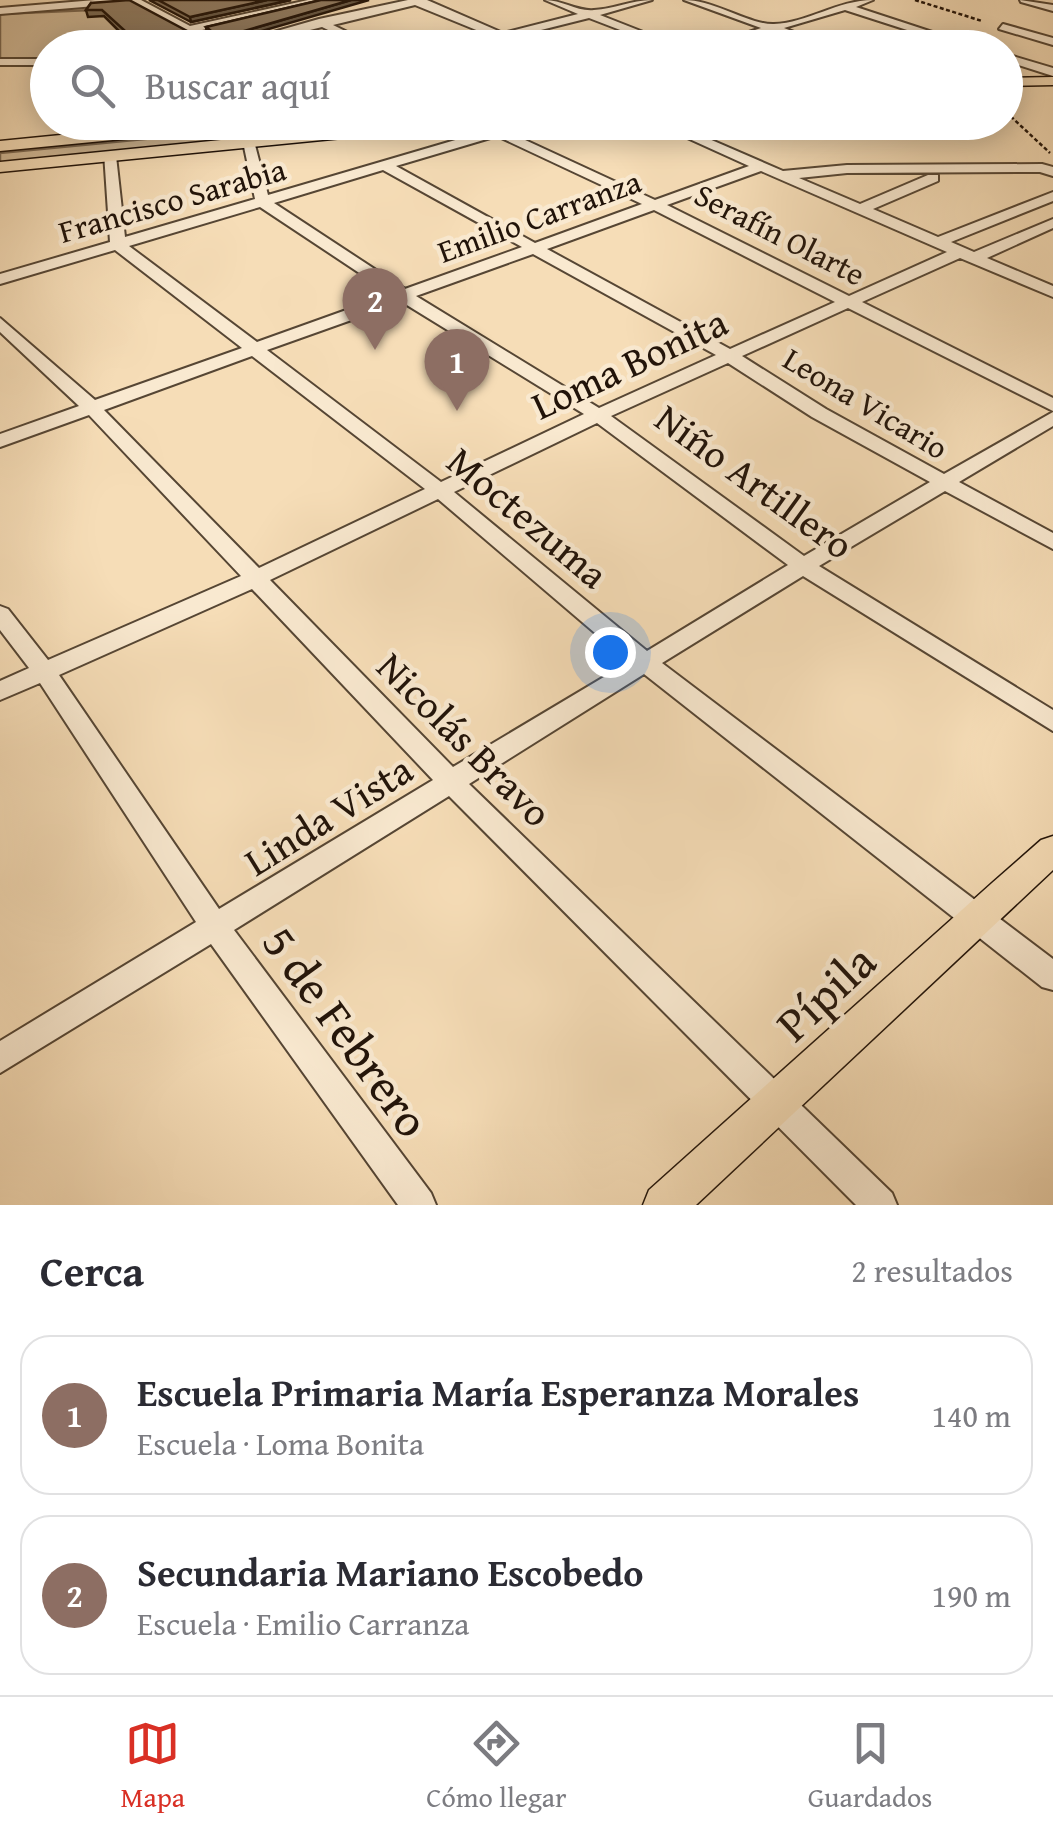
<!DOCTYPE html>
<html lang="es">
<head>
<meta charset="utf-8">
<style>
	:root { --surface:#fff; --page:#f2f2f3; --text:#2b2b33; --muted:#7c7c81; --line:#e1e1e2; --accent:#d93025 }
	body { margin:0; font-family:"Gentium Book Plus",serif; background:var(--page); color:var(--text) }
	.you { position:absolute; left:610px; top:652px; width:35px; height:35px; margin:-25px; border:8px solid #fff; border-radius:50%; background:#1a73e8; box-shadow:0 0 0 15px #1a73e833 }
	.badge { display:grid; place-items:center; width:65px; height:65px; border-radius:50%; background:var(--accent); color:#fff; font-size:32px; font-weight:700 }
	.pin { position:absolute; translate:-50% -82px; filter:drop-shadow(0 2px 5px #0008) }
	.pin::after { content:''; position:absolute; top:52px; width:35px; height:30px; background:inherit; clip-path:polygon(0 0,100% 0,50% 100%) }
	.list { margin:0; padding:0; list-style:none }
	h2 { display:flex; justify-content:space-between; align-items:center; height:130px; margin:0; padding:0 40px; font-size:42px }
	h2 small { font-size:32px; font-weight:400; color:var(--muted) }
	.list li { display:grid; grid-template-columns:65px 1fr auto; gap:30px; align-items:center; box-sizing:border-box; height:160px; margin:0 20px 20px; padding:0 20px; border:2px solid var(--line); border-radius:30px }
	.list b { display:block; font-size:38px; white-space:nowrap }
	.list p { margin:0; font-size:32px; white-space:nowrap; color:var(--muted) }
	.list em { font-size:32px; font-style:normal; color:var(--muted) }
	.icon { flex:none; width:55px; height:55px; fill:none; stroke:currentColor; stroke-width:2; stroke-linecap:round; stroke-linejoin:round }
	.map { position:relative; flex:none; width:1053px; height:1205px; overflow:hidden }
	.search { position:absolute; background:var(--surface); box-shadow:0 5px 25px #0003; left:30px; right:30px; top:30px; height:110px; display:flex; align-items:center; gap:25px; box-sizing:border-box; padding:0 35px; border-radius:55px; color:var(--muted); font-size:38px }
	.sheet { height:490px; background:var(--surface) }
	nav { display:flex; justify-content:space-around; align-items:center; box-sizing:border-box; height:140px; border-top:2px solid var(--line); background:var(--surface); font-size:28px; color:var(--muted) }
	nav a { display:grid; justify-items:center; gap:5px }
	nav .on { color:var(--accent) }
	.map>svg:first-child { display:block }
	.green { fill:#d2bb99; stroke:#7a6751; stroke-width:2.5 }
	.lines { fill:none; stroke-linecap:round; stroke-linejoin:round }
	.minor-casing { stroke:#564634; stroke-width:4 }
	.major-casing { stroke:#211309; stroke-width:3 }
	.path { stroke:#211309; stroke-width:2.5; stroke-dasharray:4 2.5; stroke-linecap:butt }
	.minor { fill:#f9e9d0; fill-rule:evenodd }
	.major { fill:#f6ddb7; fill-rule:evenodd }
	.wall { fill:#7c6b55; stroke:#211309; stroke-width:2.5 }
	.shaded-wall { fill:#655745; stroke:#211309; stroke-width:2.5 }
	.building { fill:#907c63; stroke:#211309; stroke-width:2.5 }
	.labels { text-anchor:middle; dominant-baseline:central; stroke-width:9; stroke-linejoin:round; paint-order:stroke }
	.far-street-label { font-size:32px; fill:#211309; stroke:#f9e9d0 }
	.street-label { font-size:40px; fill:#211309; stroke:#f9e9d0 }
	.near-street-label { font-size:48px; fill:#211309; stroke:#f9e9d0 }
</style>
</head>
<body>
<div class="map">
<svg width="1053" height="1205" viewBox="0 0 1053 1205">
	<rect width="100%" height="100%" fill="#f6ddb7"/>
	<filter id="stains"><feTurbulence type="fractalNoise" baseFrequency=".002" numOctaves="4"/><feColorMatrix values="0 0 0 0 .2 0 0 0 0 .09 0 0 0 0 .02 0 0 0 .5 -.17"/></filter>
	<radialGradient id="worn" r=".72"><stop offset=".6" stop-color="#630" stop-opacity="0"/><stop offset="1" stop-color="#630" stop-opacity=".3"/></radialGradient>
	<!-- green -->
	<g class="green">
		<path d="M137 8 104 47 48 48 47 60H0V14Z"/>
		<path d="M310 123H420L0 164V153Z"/>
	</g>
	<g class="lines">
		<!-- minor casing -->
		<g class="minor-casing">
			<g id="minor">
				<path d="M95 0H141L190 26 308 0H327L198 31 207 37 201 40 131 3 0 14V8Z"/>
				<path d="M408 0H427L503 33 578 14 545 0C562 0 578 12 594 10 614 9 631 0 652 0L600 15 684 48H667L589 18 513 37 534 48C522 48 514 42 502 41 490 39 468 48 453 48L491 36 415 5 333 25 380 48H365L322 27 238 48H217L319 19Z"/>
				<path d="M684 0C715 0 749 25 774 24 807 23 838 0 873 0L856 7 981 48H963L845 10 784 28 836 48C813 48 794 33 773 32 753 31 726 48 701 48L761 28Z"/>
				<path d="M1020 0 1053 5V11L1021 2Z"/>
				<path d="M1003 24 1053 38V45L999 29Z"/>
				<path d="M1006 54 1053 68V76L1006 61Z"/>
				<rect x="0" y="59" width="48" height="6"/>
				<path d="M471 122H488L499 128 538 122 510 133 655 200 749 166 652 122H670L783 171 847 165 1042 164 1053 167V176L1040 172 847 173 799 178 860 204 928 175H938V181L873 209 938 237 1053 192V201L951 242 974 252 1053 219V228L987 258 1053 286V297L960 258 862 302 1053 398V411L848 308 742 356 826 409 944 474 1053 412V426L959 482 1053 533V549L945 491 819 566 1053 710V731L803 576 662 663 1053 959V990L1042 987 644 674 469 784 892 1193 897 1205H856L449 796 234 930 431 1193 436 1205H398L211 944 0 1073V1041L196 922 40 683 0 700V681L29 668 0 630V606L8 609 48 660 241 576 89 415 0 447V434L79 406 0 332V318L95 400 242 348 115 250 0 284V274L110 242 104 153 116 156 125 237 255 199 243 142 255 145 268 195 486 131ZM497 136 642 204 535 243 396 166ZM383 170 522 247 405 289 274 203ZM761 171 947 252 849 296 667 205ZM260 207 391 294 257 342 129 246ZM654 210 835 302 730 349 547 249ZM533 254 716 355 599 408 416 296ZM402 302 584 414 441 482 267 350ZM252 356 425 489 259 568 104 410ZM728 363 812 417 930 482 804 556 611 416ZM597 423 788 565 647 651 454 492ZM438 499 629 662 453 767 270 580ZM252 589 433 780 219 909 59 675Z"/>
			</g>
		</g>
		<!-- major casing -->
		<g class="major-casing">
			<g id="major">
				<path d="M1053 77V85L1006 86V78Z"/>
				<path d="M192 122H253L246 127 0 151V141Z"/>
				<path d="M401 122H461L454 127 0 172V162Z"/>
				<path d="M1053 836V870L696 1205H643L649 1190 992 883 1041 840Z"/>
			</g>
		</g>
		<!-- path -->
		<g class="path">
			<path d="M915 0 982 21"/>
			<path d="M1006 112 1050 153"/>
		</g>
		<!-- minor -->
		<use href="#minor" class="minor"/>
		<!-- major -->
		<use href="#major" class="major"/>
	</g>
	<!-- wall -->
	<g class="wall">
		<path d="M149 0H291L191 22Z"/>
		<path d="M321 0 220 43 207 33 206 27Z"/>
		<path d="M91 3 189 32 191 39 173 43 105 48 121 33 104 16 88 17 86 10Z"/>
	</g>
	<!-- shaded-wall -->
	<g class="shaded-wall">
		<path d="M267 0H291L191 22 190 17Z"/>
		<path d="M351 0H369L220 43V38Z"/>
		<path d="M189 32 191 39 169 44H166L168 37Z"/>
	</g>
	<!-- building -->
	<g class="building">
		<path d="M129 0 189 32 168 37 166 44 206 42 211 48H105L124 30 102 10H86L91 3Z"/>
		<path d="M158 0H267L190 17Z"/>
		<path d="M321 0H351L220 38 206 27Z"/>
	</g>
	<g class="labels">
		<!-- far-street labels -->
		<g class="far-street-label">
			<text transform="translate(172 200) rotate(-16)">Francisco Sarabia</text>
			<text transform="translate(539 216) rotate(-20)">Emilio Carranza</text>
			<text transform="translate(780 234) rotate(27)">Serafín Olarte</text>
			<text transform="translate(866 403) rotate(31)">Leona Vicario</text>
		</g>
		<!-- street labels -->
		<g class="street-label">
			<text transform="translate(629 363) rotate(-25)">Loma Bonita</text>
			<text transform="translate(755 481) rotate(36)">Niño Artillero</text>
			<text transform="translate(528 517) rotate(40)">Moctezuma</text>
			<text transform="translate(465 739) rotate(45)">Nicolás Bravo</text>
			<text transform="translate(328 815) rotate(-32)">Linda Vista</text>
		</g>
		<!-- near-street labels -->
		<g class="near-street-label">
			<text transform="translate(825 992) rotate(-43)">Pípila</text>
			<text transform="translate(347 1031) rotate(54)">5 de Febrero</text>
		</g>
	</g>
	<rect width="100%" height="100%" filter="url(#stains)"/>
	<rect width="100%" height="100%" fill="url(#worn)"/>
</svg>
<div class="you"></div>
<div class="pin badge" style="left:457px;top:411px;background:#8d6e63">1</div>
<div class="pin badge" style="left:375px;top:350px;background:#8d6e63">2</div>
<div class="search"><svg class="icon" aria-label="search" viewBox="0 0 24 24"><circle cx="10" cy="10" r="6"/><path d="M15 15l6 6"/></svg>Buscar aquí</div>
</div>
<section class="sheet">
<h2>Cerca<small>2 resultados</small></h2>
<ul class="list">
<li><span class="badge" style="background:#8d6e63">1</span><div><b>Escuela Primaria María Esperanza Morales</b><p>Escuela · Loma Bonita</p></div><em>140 m</em></li>
<li><span class="badge" style="background:#8d6e63">2</span><div><b>Secundaria Mariano Escobedo</b><p>Escuela · Emilio Carranza</p></div><em>190 m</em></li>
</ul>
</section>
<nav>
<a class="on"><svg class="icon" aria-label="map" viewBox="0 0 24 24"><path d="M3 6l6-2 6 2 6-2v14l-6 2-6-2-6 2zM9 4v14M15 6v14"/></svg>Mapa</a>
<a><svg class="icon" aria-label="directions" viewBox="0 0 24 24"><path d="M12 3l9 9-9 9-9-9zM9 14v-3h6M13 9l2 2-2 2"/></svg>Cómo llegar</a>
<a><svg class="icon" aria-label="saved" viewBox="0 0 24 24"><path d="M7 4h10v16l-5-4-5 4z"/></svg>Guardados</a>
</nav>
</body>
</html>
